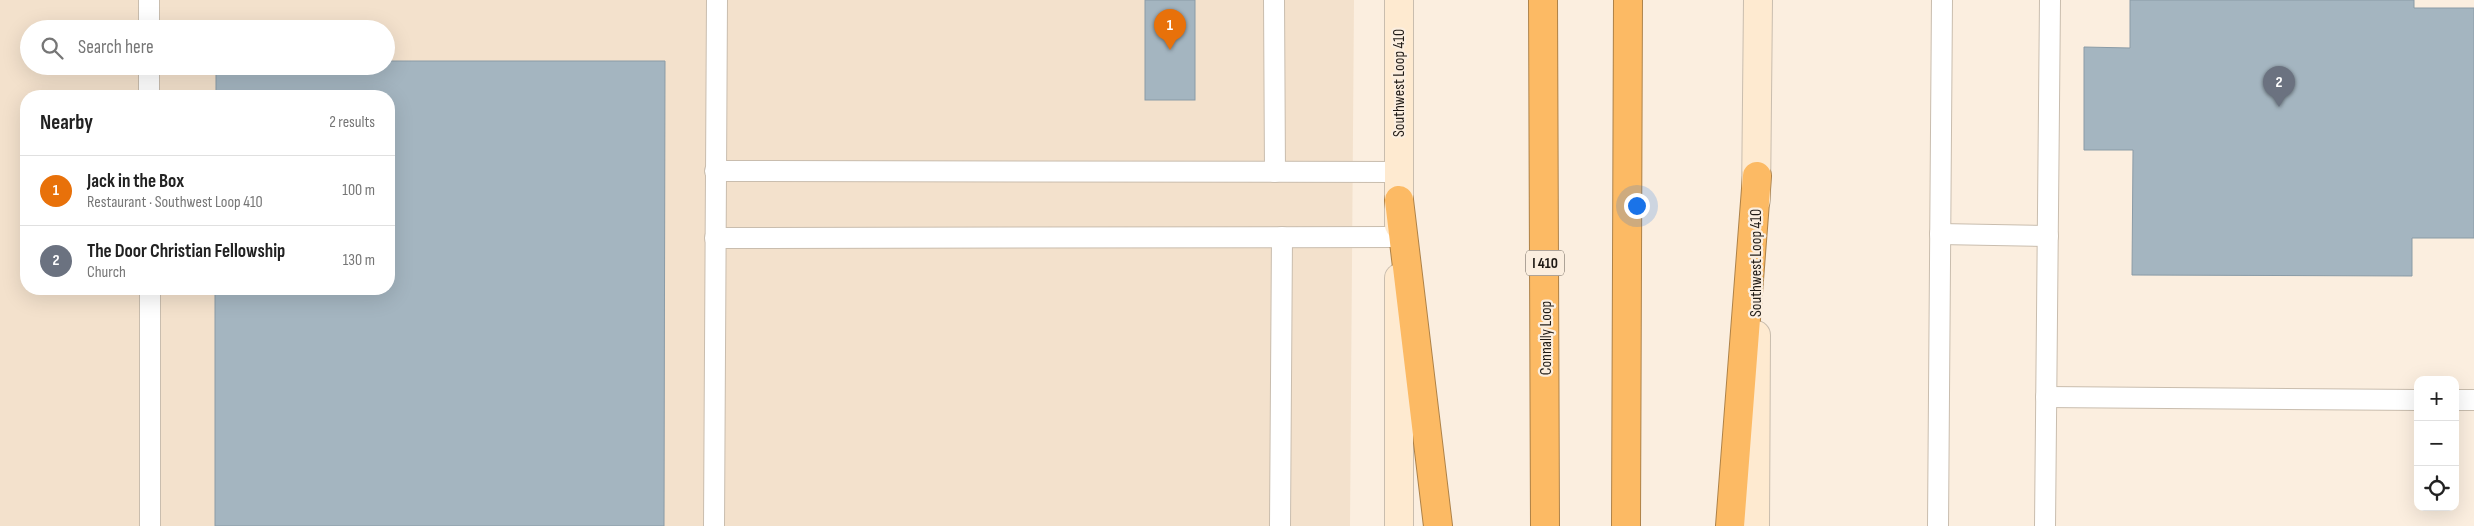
<!DOCTYPE html>
<html lang="en">
<head>
<meta charset="utf-8">
<style>
	:root { --surface:#fff; --page:#f2f2f2; --text:#222; --muted:#767676; --line:#e0e0e0; --accent:#111827 }
	body { margin:0; font-family:"Sofia Sans Condensed",sans-serif; background:var(--page); color:var(--text) }
	.controls { position:absolute; right:15px; bottom:15px; display:grid; overflow:hidden; border-radius:10px; box-shadow:0 5px 20px #0002 }
	.controls button { width:45px; height:45px; display:grid; place-items:center; padding:0; border:0; border-bottom:1px solid var(--line); background:var(--surface); color:var(--text); font:25px sans-serif }
	.you { position:absolute; left:1636px; top:205px; width:18px; height:18px; margin:-12px; border:4px solid #fff; border-radius:50%; background:#1a73e8; box-shadow:0 0 0 8px #1a73e833 }
	.badge { display:grid; place-items:center; width:32px; height:32px; border-radius:50%; background:var(--accent); color:#fff; font-size:16px; font-weight:700 }
	.pin { position:absolute; translate:-50% -41px; filter:drop-shadow(0 1px 2px #0008) }
	.pin::after { content:''; position:absolute; top:26px; width:18px; height:15px; background:inherit; clip-path:polygon(0 0,100% 0,50% 100%) }
	.list { margin:0; padding:0; list-style:none }
	h2 { display:flex; justify-content:space-between; align-items:center; height:65px; margin:0; padding:0 20px; font-size:21px }
	h2 small { font-size:16px; font-weight:400; color:var(--muted) }
	.list li { display:grid; grid-template-columns:32px 1fr auto; gap:15px; align-items:center; box-sizing:border-box; height:70px; padding:0 20px; border-top:1px solid var(--line) }
	.list b { display:block; font-size:19px; white-space:nowrap }
	.list p { margin:0; font-size:16px; white-space:nowrap; color:var(--muted) }
	.list em { font-size:16px; font-style:normal; color:var(--muted) }
	.icon { flex:none; width:28px; height:28px; fill:none; stroke:currentColor; stroke-width:2; stroke-linecap:round; stroke-linejoin:round }
	.map { position:relative; flex:none; width:2474px; height:526px; overflow:hidden }
	.search { position:absolute; background:var(--surface); box-shadow:0 5px 20px #0002; left:20px; top:20px; width:375px; height:55px; display:flex; align-items:center; gap:12px; box-sizing:border-box; padding:0 18px; border-radius:28px; color:var(--muted); font-size:19px }
	.panel { position:absolute; background:var(--surface); box-shadow:0 5px 20px #0002; left:20px; top:90px; width:375px; height:205px; border-radius:20px }
	.map>svg:first-child { display:block }
	.built { fill:#f3e1cc; fill-rule:evenodd }
	.building { fill:#a4b5c0; stroke:#8a9ba6 }
	.lines { fill:none; stroke-linecap:round; stroke-linejoin:round }
	.lane-casing { stroke:#c9bdae; stroke-width:22 }
	.secondary-casing { stroke:#c9bdae; stroke-width:30 }
	.highway-casing { stroke:#ae8248; stroke-width:30 }
	.lane { stroke:#fff; stroke-width:20 }
	.secondary { stroke:#feead0; stroke-width:28 }
	.highway { stroke:#fcba64; stroke-width:28 }
	.labels { text-anchor:middle; dominant-baseline:central; stroke-width:4.5; stroke-linejoin:round; paint-order:stroke }
	.shield { fill:#fbeedf; stroke:#605951; stroke-width:1 }
	.shield-label { font-size:15px; font-weight:bold; fill:#1e1914 }
	.street-label { font-size:16px; fill:#1e1914; stroke:#fbeedf }
</style>
</head>
<body>
<div class="map">
<svg width="2474" height="526" viewBox="0 0 2474 526">
	<rect width="100%" height="100%" fill="#fbeedf"/>
	<!-- built -->
	<path class="built" d="M0 0H1354L1350 526H0ZM29 29H386V66H29ZM26 96H389V289H26Z"/>
	<!-- building -->
	<g class="building">
		<rect x="1145" y="0" width="50" height="100"/>
		<path d="M2130 0H2414V8H2474V238H2412V276L2132 275 2133 150H2084V47L2130 48Z"/>
		<path d="M386 61H665L664 526H215V289H389V96H216V66H386Z"/>
	</g>
	<g class="lines">
		<!-- lane casing -->
		<g class="lane-casing">
			<g id="lane">
				<path d="M149 0V29"/>
				<path d="M1274 0 1275 172"/>
				<path d="M149 66V96"/>
				<path d="M715 171 1399 172"/>
				<path d="M1940 234 2048 236"/>
				<path d="M715 238 1399 237"/>
				<path d="M150 289V526"/>
				<path d="M2046 397 2418 400"/>
				<path d="M2455 400H2474"/>
				<path d="M714 526 717 0"/>
				<path d="M1280 526 1282 237"/>
				<path d="M1938 526 1942 0"/>
				<path d="M2045 526 2050 0"/>
			</g>
		</g>
		<!-- secondary casing -->
		<g class="secondary-casing">
			<g id="secondary">
				<path d="M1399 0V225"/>
				<path d="M1756 200 1758 0"/>
				<path d="M1399 278V526"/>
				<path d="M1755 526 1756 335"/>
			</g>
		</g>
		<!-- highway casing -->
		<g class="highway-casing">
			<g id="highway">
				<path d="M1543 0 1545 526"/>
				<path d="M1399 200 1438 526"/>
				<path d="M1626 526 1628 0"/>
				<path d="M1730 526 1757 176"/>
			</g>
		</g>
		<!-- lane -->
		<use href="#lane" class="lane"/>
		<!-- secondary -->
		<use href="#secondary" class="secondary"/>
		<!-- highway -->
		<use href="#highway" class="highway"/>
	</g>
	<g class="labels">
		<!-- shield labels -->
		<rect class="shield" x="1526" y="250.5" width="38" height="25" rx="4"/>
		<g class="shield-label">
			<text x="1545" y="263">I 410</text>
		</g>
		<!-- street labels -->
		<g class="street-label">
			<text transform="translate(1399 83) rotate(-90)">Southwest Loop 410</text>
			<text transform="translate(1756 263) rotate(-90)">Southwest Loop 410</text>
			<text transform="translate(1546 338) rotate(-90)">Connally Loop</text>
		</g>
	</g>
</svg>
<div class="controls">
<button>+</button>
<button>−</button>
<button><svg class="icon" aria-label="locate" viewBox="0 0 24 24"><circle cx="12" cy="12" r="6"/><path d="M12 2v4M12 18v4M2 12h4M18 12h4"/></svg></button>
</div>
<div class="you"></div>
<div class="pin badge" style="left:1170px;top:50px;background:#e8710a">1</div>
<div class="pin badge" style="left:2279px;top:107px;background:#6b7280">2</div>
<div class="search"><svg class="icon" aria-label="search" viewBox="0 0 24 24"><circle cx="10" cy="10" r="6"/><path d="M15 15l6 6"/></svg>Search here</div>
<section class="panel">
<h2>Nearby<small>2 results</small></h2>
<ul class="list">
<li><span class="badge" style="background:#e8710a">1</span><div><b>Jack in the Box</b><p>Restaurant · Southwest Loop 410</p></div><em>100 m</em></li>
<li><span class="badge" style="background:#6b7280">2</span><div><b>The Door Christian Fellowship</b><p>Church</p></div><em>130 m</em></li>
</ul>
</section>
</div>
</body>
</html>
